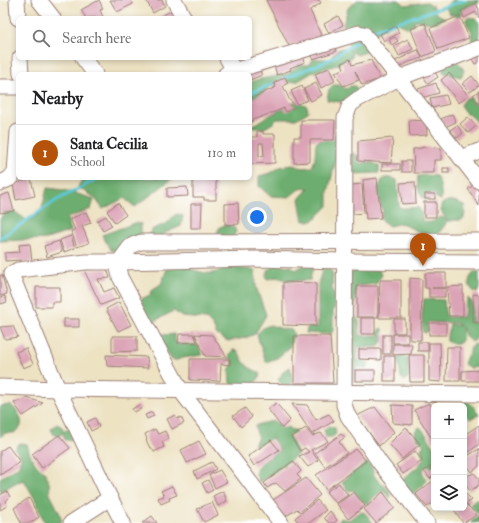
<!DOCTYPE html>
<html lang="en">
<head>
<meta charset="utf-8">
<style>
	:root { --surface:#fff; --page:#f2f2f2; --text:#202124; --muted:#757577; --line:#e0e0e0; --accent:#b45309 }
	body { margin:0; font-family:"IM FELL Double Pica",serif; background:var(--page); color:var(--text) }
	.controls { position:absolute; right:12px; bottom:12px; display:grid; overflow:hidden; border-radius:6px; box-shadow:0 2px 6px #0003 }
	.controls button { width:36px; height:36px; display:grid; place-items:center; padding:0; border:0; border-bottom:1px solid var(--line); background:var(--surface); color:var(--text); font:20px sans-serif }
	.you { position:absolute; left:257px; top:217px; width:14px; height:14px; margin:-10px; border:3px solid #fff; border-radius:50%; background:#1a73e8; box-shadow:0 0 0 6px #1a73e833 }
	.badge { display:grid; place-items:center; width:26px; height:26px; border-radius:50%; background:var(--accent); color:#fff; font-size:13px; font-weight:700 }
	.pin { position:absolute; translate:-50% -33px; filter:drop-shadow(0 1px 2px #0008) }
	.pin::after { content:''; position:absolute; top:21px; width:14px; height:12px; background:inherit; clip-path:polygon(0 0,100% 0,50% 100%) }
	.list { margin:0; padding:0; list-style:none }
	h2 { display:flex; justify-content:space-between; align-items:center; height:52px; margin:0; padding:0 16px; font-size:17px }
	h2 small { font-size:13px; font-weight:400; color:var(--muted) }
	.list li { display:grid; grid-template-columns:26px 1fr auto; gap:12px; align-items:center; box-sizing:border-box; height:56px; padding:0 16px; border-top:1px solid var(--line) }
	.list b { display:block; font-size:15px; white-space:nowrap }
	.list p { margin:0; font-size:13px; white-space:nowrap; color:var(--muted) }
	.list em { font-size:13px; font-style:normal; color:var(--muted) }
	.icon { flex:none; width:22px; height:22px; fill:none; stroke:currentColor; stroke-width:2; stroke-linecap:round; stroke-linejoin:round }
	.map { position:relative; flex:none; width:479px; height:523px; overflow:hidden }
	.search { position:absolute; background:var(--surface); box-shadow:0 2px 6px #0003; left:16px; top:16px; width:236px; height:44px; display:flex; align-items:center; gap:10px; box-sizing:border-box; padding:0 14px; border-radius:6px; color:var(--muted); font-size:15px }
	.panel { position:absolute; background:var(--surface); box-shadow:0 2px 6px #0003; left:16px; top:72px; width:236px; height:108px; border-radius:6px }
	.map>svg:first-child { display:block }
	.forest { fill:#6dae70; stroke:#5c664e }
	.lines { fill:none; stroke-linecap:round; stroke-linejoin:round }
	.stream { stroke:#5ec9d7; stroke-width:3 }
	.building { fill:#dba4b6; fill-rule:evenodd }
	.minor-casing { stroke:#9c8076; stroke-width:17 }
	.minor { stroke:#fff; stroke-width:15 }
</style>
</head>
<body>
<div class="map">
<svg width="479" height="523" viewBox="0 0 479 523">
	<rect width="100%" height="100%" fill="#fff"/>
	<filter id="ink" filterUnits="userSpaceOnUse"><feTurbulence type="fractalNoise" baseFrequency=".025" numOctaves="2"/><feDisplacementMap in="SourceGraphic" scale="8" xChannelSelector="R" yChannelSelector="G"/><feConvolveMatrix kernelMatrix="1 2 1 2 8 2 1 2 1" color-interpolation-filters="sRGB"/></filter>
	<filter id="wash" filterUnits="userSpaceOnUse"><feTurbulence type="fractalNoise" baseFrequency=".012" numOctaves="4" result="noise"/><feDisplacementMap in="SourceGraphic" scale="16" xChannelSelector="R" yChannelSelector="G"/><feGaussianBlur stdDeviation="0.9" result="paint"/><feColorMatrix in="noise" values="0 0 0 0 0 0 0 0 0 0 0 0 0 0 0 0 0 1.4 0 .05"/><feComposite in="paint" operator="in"/></filter>
	<g filter="url(#wash)">
		<rect width="100%" height="100%" fill="#ede2c2"/>
		<!-- forest -->
		<g class="forest">
			<path d="M357 0H399L405 5 427 2 434 7 436 13 445 18C433 26 428 22 415 20L413 25 408 28C405 26 399 23 396 23 392 23 380 31 375 34L370 31 367 42 366 52 357 55 351 51 352 57 342 61 337 65 313 72 298 81 291 82 269 87 260 95 250 99V83L256 80 288 74 298 65H308L313 59H330C335 52 340 45 349 49L348 42 361 33 343 25 348 8 353 4Z"/>
			<path d="M452 0H479V3C468 5 465 8 458 17L450 14 445 7Z"/>
			<path d="M470 17 476 19 479 21V45L471 44 472 32 465 20Z"/>
			<path d="M444 49H450L459 64 461 65 464 71 461 77 451 75 443 72 444 64 448 62 438 55 439 51Z"/>
			<path d="M333 85H338L347 89 350 86H355L357 89 359 95 347 103 327 100 329 89Z"/>
			<path d="M466 98H471L474 103 479 106V121L477 122 471 115 466 114 461 105Z"/>
			<path d="M294 102 301 103 307 106 308 112 296 119H277L273 123 263 129 261 128H255L251 126Z"/>
			<path d="M337 135V155L328 192V206L313 221H303L299 199 309 188 299 189 289 197 270 196 259 186V176L271 173 280 167 292 165 303 168 312 167 315 159 316 143 322 139Z"/>
			<path d="M355 153 360 164C367 161 373 162 379 166V173L357 174 348 172 350 154Z"/>
			<path d="M425 175 436 176C440 182 442 192 441 200L435 197 428 199 423 198C417 191 417 185 418 176Z"/>
			<path d="M83 178H173L135 207 124 198 103 209 94 197 78 187Z"/>
			<path d="M384 178H392L397 180C398 187 398 203 400 208 407 208 412 207 419 208L422 216V221C434 224 431 221 441 217L446 219 441 211V205C448 198 455 201 464 205L465 211 464 218 461 220H454L449 222 447 220 445 225 438 234C424 235 413 230 402 223L389 226 381 220V218L383 211 379 200 378 189 382 180Z"/>
			<path d="M47 188 64 190 94 199 91 209 67 218 71 231 47 239 0 241V219L8 207 28 221 41 213Z"/>
			<path d="M176 214 183 216 181 226 165 233 160 241 152 250 131 248 121 253 111 250 102 235 135 223 141 224V235L147 236 153 229 166 224Z"/>
			<path d="M225 225 234 227 236 232 229 242 217 232 220 227Z"/>
			<path d="M182 265C191 269 207 276 217 272 221 270 225 267 229 265L237 268 255 270 256 287 266 315 255 334 245 338 228 341 217 335 213 326 206 319 182 317 174 311 152 322 140 305 141 299 150 295 153 289 161 284 167 269Z"/>
			<path d="M273 265 291 266 296 270 303 265 313 266 310 280 290 281 276 277 268 279 266 276 268 270Z"/>
			<path d="M325 267 329 268 333 275 332 289 335 297V305L333 312V330L331 334 306 333 307 328 318 327V284L321 274Z"/>
			<path d="M371 269 379 270 382 276 379 278 376 284 356 286 355 305 354 315 359 321V332L361 336 378 335 379 329H383L382 341 378 347H358L357 360 369 363 366 368 359 367 354 370V378L351 383 349 275 355 270Z"/>
			<path d="M474 272H479V289L477 293C467 288 467 280 474 272Z"/>
			<path d="M468 298 472 302V322L479 324C479 333 479 337 473 342 465 339 465 335 463 328L462 327C462 331 463 337 462 340 459 347 451 344 447 341V336L450 324 460 326 456 323 429 322 427 324 428 331 425 333 423 332 422 317 424 299 444 300 445 312 447 317H464L465 305Z"/>
			<path d="M270 325 283 329 292 330 294 334 289 348 277 358 266 362 260 345 257 334 263 328Z"/>
			<path d="M161 334 168 335 174 334 175 340 178 345 183 344 198 345 202 355 183 358 177 360H172L161 342Z"/>
			<path d="M479 343V367L470 368 464 364 467 356 470 352 471 346Z"/>
			<path d="M233 350 238 351 244 363 250 368 260 373 259 378 254 384 234 386 230 383C230 374 227 371 233 364L229 355Z"/>
			<path d="M403 357 408 358V378L405 381 401 378 398 358Z"/>
			<path d="M290 367C292 373 291 378 292 383L288 386 282 385 278 380 283 372Z"/>
			<path d="M466 401 471 404 479 414 470 419 464 413V406H461Z"/>
			<path d="M11 405C16 409 23 418 21 426 20 429 16 431 14 433H5L0 437V406Z"/>
			<path d="M273 421 278 424 283 429 288 427 290 429 297 431 289 436 295 447 298 454 272 474 259 482 256 474V470L259 465 280 450 272 438 255 446V443L258 437 255 426 260 424Z"/>
			<path d="M57 424 62 427 64 432 68 428 73 431 75 437 70 440H65L63 433 59 436 54 435 51 429Z"/>
			<path d="M329 426 335 428 336 434 332 437H326L324 430Z"/>
			<path d="M420 427 425 433 434 447V469L431 466 425 467 422 472 425 477 426 482 417 491 412 493 400 484C407 473 417 470 424 459L421 449 424 445 416 437 415 431Z"/>
			<path d="M20 443 27 444C29 454 35 468 45 472L49 483 50 494 59 512 62 521 60 523H46L44 521 35 499 24 480 15 483 5 489 0 491V478L19 466 21 457 15 449Z"/>
			<path d="M368 462C374 468 372 472 375 477 380 485 391 487 390 498L383 490 373 498 367 505 363 501 353 490 349 491 346 488 342 483 346 478Z"/>
			<path d="M474 500H479V522L471 523V521L479 515 470 505Z"/>
			<path d="M363 512 366 514 373 523H338L341 518 349 520 357 514Z"/>
		</g>
		<g class="lines">
			<!-- stream -->
			<g class="stream">
				<path d="M369 34 376 29 465 0"/>
				<path d="M283 79 329 60 361 39"/>
				<path d="M250 93 278 82"/>
				<path d="M0 238 57 200 99 178"/>
			</g>
		</g>
		<g id="blocks">
			<!-- building -->
			<g class="building">
				<path d="M99 0 103 9 100 10 103 17 86 18 81 10Z"/>
				<path d="M110 0H131L133 4 117 12Z"/>
				<path d="M146 0H162L165 6 153 13Z"/>
				<path d="M266 0H319L321 3 310 10 323 40 289 46Z"/>
				<path d="M476 3 478 8H479V18L476 12 464 18 461 11Z"/>
				<path d="M173 10 177 18H157Z"/>
				<path d="M338 16 343 25 329 33 324 24Z"/>
				<path d="M460 16 469 38 438 49 430 28Z"/>
				<path d="M425 23 436 51 422 57 411 29Z"/>
				<path d="M396 26 399 33 384 41 380 34Z"/>
				<path d="M395 37 398 41 392 45 389 40Z"/>
				<path d="M408 39 413 49 399 56 394 46Z"/>
				<path d="M334 42 337 51 313 59 310 51Z"/>
				<path d="M418 50 422 58 409 62 396 69 393 62 406 56V55Z"/>
				<path d="M479 51V62L475 64 470 55Z"/>
				<path d="M302 53 305 62 290 68 291 70 277 75 273 62Z"/>
				<path d="M350 59 352 65 371 60 380 79 362 85 355 71 359 80 343 86 335 72 344 69 342 63Z"/>
				<path d="M432 67 438 77 428 84 422 74Z"/>
				<path d="M329 68 335 81 321 88 315 74Z"/>
				<path d="M259 69 262 75 250 80V74H245Z"/>
				<path d="M449 73 468 95 459 103 441 80Z"/>
				<path d="M472 76 479 85 470 92 462 84Z"/>
				<path d="M285 77 288 83 283 86 290 101H291L295 107 286 112 284 108 275 112 252 120V122H250V99L276 87 274 83Z"/>
				<path d="M316 83 322 95 311 101 304 89Z"/>
				<path d="M436 83 439 93 421 98 418 89Z"/>
				<path d="M302 86 308 100 297 104 291 91Z"/>
				<path d="M479 91V105L473 95Z"/>
				<path d="M446 95 449 104 432 108 430 98Z"/>
				<path d="M452 114 456 122 445 127 441 119Z"/>
				<path d="M468 117 476 126 468 133 460 124Z"/>
				<path d="M301 120H335L334 140H310V162L294 163V137H301Z"/>
				<path d="M409 120 426 121 427 135 410 136Z"/>
				<path d="M457 125 463 133 457 138 450 130Z"/>
				<path d="M257 131H263V134H275V163L250 164V137H257ZM259 143H263L264 156 259 157Z"/>
				<path d="M393 138 391 163 358 161V141Z"/>
				<path d="M422 147 441 148V160H434V173H414L413 149 422 148Z"/>
				<rect x="402" y="161" width="9" height="11"/>
				<rect x="382" y="164" width="18" height="6"/>
				<rect x="443" y="168" width="6" height="5"/>
				<path d="M193 178H216V200H204V197H193Z"/>
				<path d="M377 178 381 218 366 219 363 180Z"/>
				<path d="M31 179 35 196 16 200 13 184Z"/>
				<path d="M415 182 416 203 402 204 400 183Z"/>
				<path d="M362 184 364 213 353 214 352 185Z"/>
				<path d="M474 185 479 192V206L468 189Z"/>
				<path d="M187 187 188 196 167 197V188Z"/>
				<path d="M9 193 14 211 0 213V196Z"/>
				<rect x="425" y="194" width="10" height="5"/>
				<rect x="424" y="202" width="12" height="15"/>
				<path d="M118 203 126 215 115 223 107 211Z"/>
				<path d="M238 203 239 224 225 225V204Z"/>
				<path d="M191 204H202L201 228H191Z"/>
				<path d="M86 212 91 223 82 226 89 243 77 247 71 231 75 230 70 219Z"/>
				<path d="M106 216 112 226 103 231 97 221Z"/>
				<path d="M71 236 75 248 64 252 60 240Z"/>
				<path d="M59 241 62 252 47 257 44 246Z"/>
				<path d="M30 244 32 262 21 263V260L5 261V253L20 252 19 245Z"/>
				<path d="M107 269 110 278 98 279 104 292 114 288 119 298 101 305 84 270Z"/>
				<path d="M425 273H446V288H432H445V297H429V288H425Z"/>
				<path d="M0 275H2L7 294 0 296Z"/>
				<path d="M410 278 422 279 421 340H410Z"/>
				<path d="M380 280H401V318H379Z"/>
				<path d="M283 282 316 283V326L283 325Z"/>
				<rect x="357" y="286" width="21" height="31"/>
				<path d="M463 286V316H449L447 287Z"/>
				<path d="M36 287H60V302H52V307H36Z"/>
				<path d="M473 294 479 295V323L473 322Z"/>
				<path d="M5 296 7 302 1 304 0 298Z"/>
				<path d="M119 302 131 325 118 331 106 309Z"/>
				<rect x="361" y="318" width="14" height="16"/>
				<rect x="64" y="319" width="15" height="8"/>
				<rect x="394" y="319" width="11" height="14"/>
				<rect x="429" y="323" width="17" height="12"/>
				<path d="M13 326 18 337 5 339 0 327Z"/>
				<path d="M179 334H194L197 342 178 343Z"/>
				<path d="M195 334 212 335 227 357 205 356Z"/>
				<rect x="393" y="334" width="15" height="9"/>
				<rect x="383" y="335" width="8" height="19"/>
				<path d="M112 336H137V351L112 352Z"/>
				<path d="M294 336H330L333 383H294Z"/>
				<rect x="418" y="342" width="10" height="9"/>
				<path d="M429 343H440L441 382 429 381Z"/>
				<path d="M393 344H412L411 354 393 355Z"/>
				<path d="M447 347H460V381H446Z"/>
				<path d="M26 348 33 364 23 368 16 352Z"/>
				<path d="M359 349H381V360L359 359Z"/>
				<path d="M106 355 147 357 148 368 107 366Z"/>
				<path d="M409 355H424V382H410Z"/>
				<rect x="384" y="356" width="11" height="25"/>
				<path d="M190 359H230V365L221 364 220 381 190 380Z"/>
				<rect x="355" y="370" width="20" height="11"/>
				<path d="M479 370V381H462V371Z"/>
				<path d="M27 398 43 403 23 416 14 403Z"/>
				<path d="M276 403 290 420 282 428 268 409Z"/>
				<path d="M429 403 434 410V442L414 410Z"/>
				<path d="M292 404 307 405 316 420 329 414 334 421 312 434Z"/>
				<path d="M139 405 141 409 134 412 132 409Z"/>
				<path d="M392 405 412 406V425L393 423Z"/>
				<path d="M375 407 394 432 379 446 357 416Z"/>
				<path d="M245 408 252 417 241 427 233 416Z"/>
				<path d="M152 412 154 416 147 419 145 415Z"/>
				<path d="M175 415 177 419 181 417 184 423 172 429 167 419Z"/>
				<path d="M95 418 99 427 91 431 87 422Z"/>
				<path d="M479 425V444L464 456V435Z"/>
				<path d="M406 427 420 444 402 459 389 444Z"/>
				<path d="M306 428 312 436 321 433 328 441 311 450 318 460 308 467 299 456 309 452 305 448 300 451 291 437Z"/>
				<path d="M155 429 158 434 165 431 169 439 162 442 164 447 154 452 151 447 150 448 146 440 147 439 145 434Z"/>
				<path d="M341 434 345 437 339 442 347 453 325 467 315 453Z"/>
				<path d="M59 435 70 448 42 468 32 454Z"/>
				<path d="M271 440 279 450 254 466 248 456Z"/>
				<path d="M199 441 206 454 187 463 181 450Z"/>
				<path d="M8 446 20 462 0 475V451Z"/>
				<path d="M356 449 366 461 326 490 316 475Z"/>
				<path d="M479 449V466L472 472 464 461V458Z"/>
				<path d="M415 451 422 461 403 474 396 465Z"/>
				<path d="M293 461 301 471 297 475 301 479 285 491 276 483 267 488 264 483Z"/>
				<path d="M212 462 216 469 197 479 194 471Z"/>
				<path d="M430 467 434 472V475L430 479 424 471Z"/>
				<path d="M220 470 227 482 215 488 209 475Z"/>
				<path d="M474 473 479 479V485L470 491 464 483V477Z"/>
				<path d="M306 478 320 495 300 512 297 509 283 518 270 502Z"/>
				<path d="M208 480 213 490 207 493 202 483Z"/>
				<path d="M434 480V502L427 507 416 494Z"/>
				<path d="M339 483 348 495 336 503 326 492Z"/>
				<path d="M172 486 177 495 169 498 170 500 161 504 158 498 164 496 161 491Z"/>
				<path d="M7 491 10 497 6 501 7 506 0 510V495Z"/>
				<path d="M223 491 227 501 218 506 213 496Z"/>
				<path d="M354 492 365 506 348 519 337 504Z"/>
				<path d="M383 492 395 508 376 523 364 509Z"/>
				<path d="M464 492 472 500 466 504 477 515 463 523 453 508H464Z"/>
				<path d="M29 498 39 517 30 523H21L14 508Z"/>
				<path d="M317 500 326 510 309 523H299L295 518Z"/>
				<path d="M212 502 218 515 204 522 197 509Z"/>
				<path d="M330 511 337 520 334 523H329L324 518Z"/>
				<path d="M152 516 157 523H142Z"/>
			</g>
		</g>
	</g>
	<g filter="url(#ink)">
		<use href="#blocks" fill-opacity="0" stroke="#9c8076" stroke-width="1"/>
		<g class="lines">
			<!-- minor casing -->
			<g class="minor-casing">
				<g id="minor">
					<path d="M17 0 18 18"/>
					<path d="M39 0 53 18"/>
					<path d="M174 0 184 18"/>
					<path d="M368 39 479 181"/>
					<path d="M20 58 21 74"/>
					<path d="M83 58 95 74"/>
					<path d="M230 72 359 33 364 34"/>
					<path d="M226 74 230 72 231 65 227 58"/>
					<path d="M0 87H18"/>
					<path d="M461 158 479 151"/>
					<path d="M0 183 9 179 15 172 18 132"/>
					<path d="M0 387 58 389 479 394"/>
					<path d="M71 523 110 498"/>
					<path d="M123 523 110 498 58 389 11 274 18 270 86 262H119L256 259 344 261 479 262"/>
					<path d="M281 523 181 391 120 277 118 268 119 262 130 247 135 244 141 242 479 241"/>
					<path d="M427 523 380 463 348 416 344 405 345 118 350 105 358 99 399 78 479 48"/>
				</g>
			</g>
			<!-- minor -->
			<use href="#minor" class="minor"/>
		</g>
	</g>
</svg>
<div class="controls">
<button>+</button>
<button>−</button>
<button><svg class="icon" aria-label="layers" viewBox="0 0 24 24"><path d="M12 4l9 5-9 5-9-5zM3 14l9 5 9-5"/></svg></button>
</div>
<div class="you"></div>
<div class="pin badge" style="left:423px;top:266px">1</div>
<div class="search"><svg class="icon" aria-label="search" viewBox="0 0 24 24"><circle cx="10" cy="10" r="6"/><path d="M15 15l6 6"/></svg>Search here</div>
<section class="panel">
<h2>Nearby<small></small></h2>
<ul class="list">
<li><span class="badge">1</span><div><b>Santa Cecilia</b><p>School</p></div><em>110 m</em></li>
</ul>
</section>
</div>
</body>
</html>
